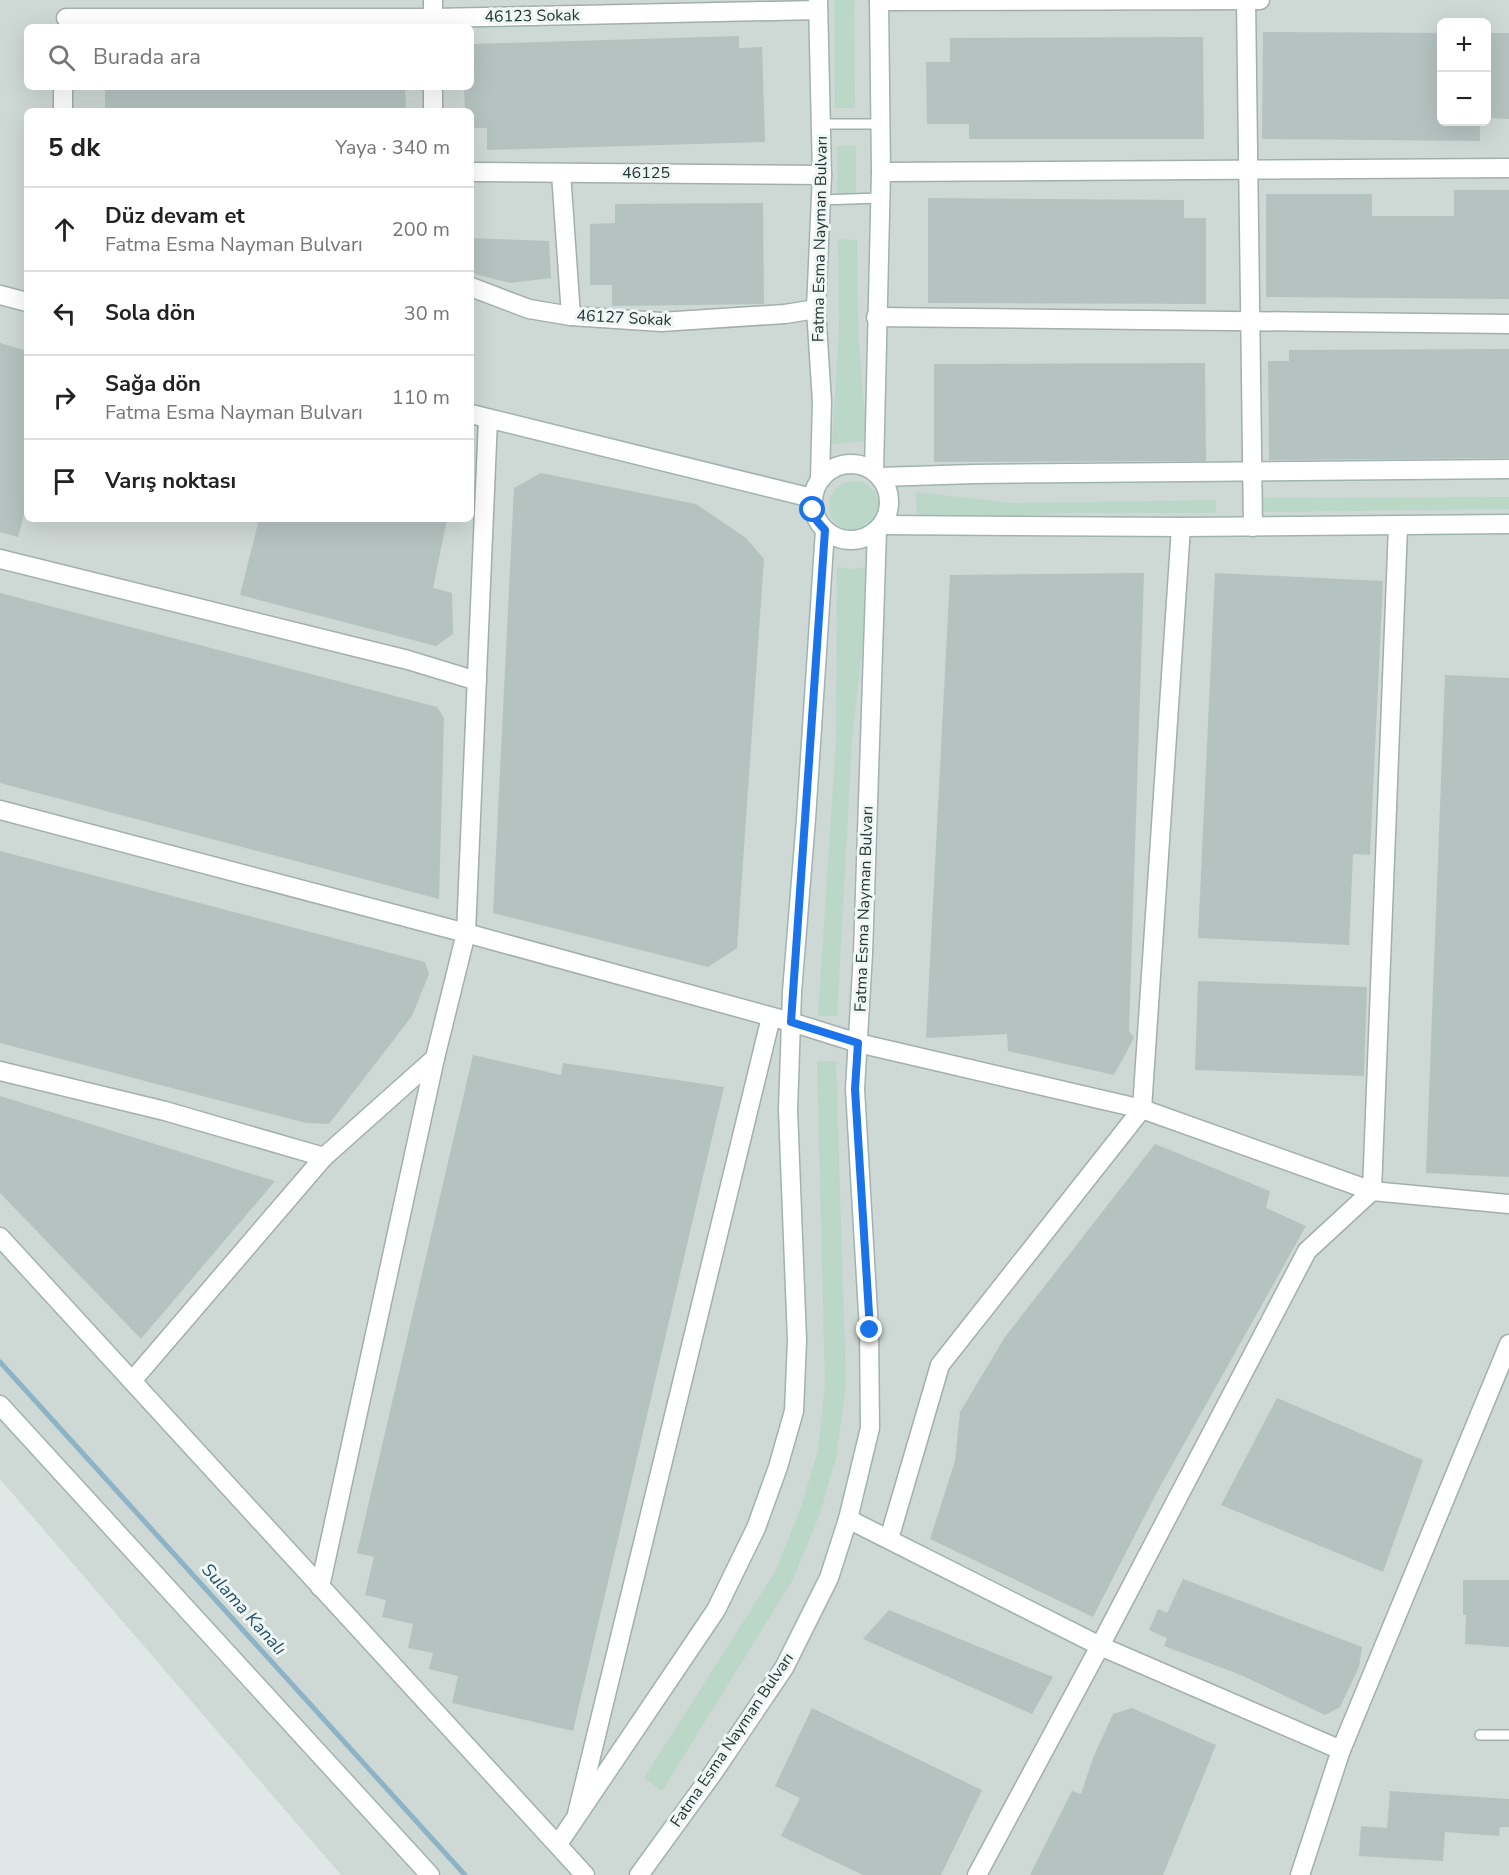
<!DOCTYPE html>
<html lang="tr">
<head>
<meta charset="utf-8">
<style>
	:root { --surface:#fff; --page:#f2f2f2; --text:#222; --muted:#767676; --line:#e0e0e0 }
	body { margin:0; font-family:"Nunito Sans",sans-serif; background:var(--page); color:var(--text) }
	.controls { position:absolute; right:18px; top:18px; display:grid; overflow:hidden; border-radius:9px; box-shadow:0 6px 24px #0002 }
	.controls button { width:54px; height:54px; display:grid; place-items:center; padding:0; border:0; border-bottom:2px solid var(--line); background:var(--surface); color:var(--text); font:30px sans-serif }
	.stop { position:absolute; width:18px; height:18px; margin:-14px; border:4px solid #1a73e8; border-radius:50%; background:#fff }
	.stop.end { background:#1a73e8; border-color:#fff; box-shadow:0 2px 6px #0008 }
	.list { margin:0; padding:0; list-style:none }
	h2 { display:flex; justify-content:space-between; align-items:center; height:78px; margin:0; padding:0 24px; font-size:26px }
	h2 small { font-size:20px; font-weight:400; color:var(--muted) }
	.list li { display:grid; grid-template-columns:39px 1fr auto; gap:18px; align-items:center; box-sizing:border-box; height:84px; padding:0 24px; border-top:2px solid var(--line) }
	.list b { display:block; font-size:22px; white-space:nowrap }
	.list p { margin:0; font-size:20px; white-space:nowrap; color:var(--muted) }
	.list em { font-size:20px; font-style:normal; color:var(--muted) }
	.icon { flex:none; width:33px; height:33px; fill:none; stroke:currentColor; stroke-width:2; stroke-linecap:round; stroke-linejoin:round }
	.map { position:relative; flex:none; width:1509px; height:1875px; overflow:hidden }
	.search { position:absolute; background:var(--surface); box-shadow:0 6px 24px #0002; left:24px; top:24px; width:450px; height:66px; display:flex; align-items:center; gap:15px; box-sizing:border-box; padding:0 21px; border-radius:9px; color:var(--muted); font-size:22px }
	.panel { position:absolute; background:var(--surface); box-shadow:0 6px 24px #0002; left:24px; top:108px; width:450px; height:414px; border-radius:9px }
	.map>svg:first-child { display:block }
	.built { fill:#ced8d5; fill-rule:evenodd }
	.green { fill:#bbd7c8 }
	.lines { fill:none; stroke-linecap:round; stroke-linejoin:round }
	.stream { stroke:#8db3c7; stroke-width:5 }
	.building { fill:#b5c3c0 }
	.lane-casing { stroke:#a3afad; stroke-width:12 }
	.street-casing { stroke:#a3afad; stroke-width:21 }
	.secondary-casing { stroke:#a0b3b0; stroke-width:21 }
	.lane { stroke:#fff; stroke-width:9 }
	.street { stroke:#fff; stroke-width:18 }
	.secondary { stroke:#fff; stroke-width:18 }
	.route { stroke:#1a73e8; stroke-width:8 }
	.labels { text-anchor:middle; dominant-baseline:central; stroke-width:6; stroke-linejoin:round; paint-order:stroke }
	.street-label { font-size:16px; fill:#223635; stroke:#eff6f4 }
	.water-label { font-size:18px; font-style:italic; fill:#24516a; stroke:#eff6f4 }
</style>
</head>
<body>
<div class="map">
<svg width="1509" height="1875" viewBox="0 0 1509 1875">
	<rect width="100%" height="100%" fill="#dfe8e6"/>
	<!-- built -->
	<path class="built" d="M0 0H1509V1875H341L0 1479ZM1442 22H1486V122H1442ZM27 27H471V87H27ZM27 111H471V519H27Z"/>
	<!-- green -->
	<g class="green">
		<path d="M834 0H854L855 108H835Z"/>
		<rect x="837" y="146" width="19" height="48"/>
		<path d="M838 239 857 240 858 331 867 441 832 444 839 330Z"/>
		<circle cx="854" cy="506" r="25"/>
		<path d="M916 492 1013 503 1216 500V513H1066L917 522Z"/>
		<path d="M1509 497V509L1263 512V498Z"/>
		<path d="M871 566 852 742 837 1016H818L836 741 837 567 855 569Z"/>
		<path d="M817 1061H836L846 1385 836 1458 819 1516 792 1581 662 1791 644 1778 775 1572 801 1507 818 1451 825 1383Z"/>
	</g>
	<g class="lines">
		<!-- stream -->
		<path class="stream" d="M0 1362 465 1875"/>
	</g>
	<!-- building -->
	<g class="building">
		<path d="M1263 32 1442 33V122H1480V141L1262 139Z"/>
		<path d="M1486 33H1509V119L1486 118Z"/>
		<path d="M739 36V48L762 47 765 142 487 150V128H471V111H465L464 87H471V44Z"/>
		<path d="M1203 37 1204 139H969V124H927L926 62H950V38Z"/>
		<path d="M105 87H405L406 111H105Z"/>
		<path d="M1454 190H1509V299L1266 297V194H1372V216H1454Z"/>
		<path d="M928 198 1184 200V218H1206V304L928 303Z"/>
		<path d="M763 203 764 304 612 306V285H590V224L615 223V204Z"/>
		<path d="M471 238 549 241 551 278 510 283 471 273Z"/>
		<path d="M0 343 27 351V504L18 537 0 532Z"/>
		<path d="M1509 349V458L1269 460 1268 361H1289V350Z"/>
		<path d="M1205 363 1206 461 934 462V364Z"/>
		<path d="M541 473 696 504 746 538 764 559 737 948 708 967 493 913 514 488Z"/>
		<path d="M259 519H447L433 588 452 593 453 634 436 646 240 595Z"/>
		<path d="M1144 573 1129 1031 1134 1038 1114 1075 1008 1051 1007 1034 926 1038 950 575Z"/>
		<path d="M1215 573 1383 581 1370 855 1353 854 1349 945 1198 938Z"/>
		<path d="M0 593 437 707 444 718 439 899 0 783Z"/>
		<path d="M1445 675 1509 678V1177L1426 1173Z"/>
		<path d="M0 851 425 962 429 974 412 1016 329 1124 306 1123 0 1043Z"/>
		<path d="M1198 981 1367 987 1364 1076 1195 1070Z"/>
		<path d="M473 1055 561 1075 563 1063 724 1087 573 1731 452 1703 458 1676 429 1669 433 1653 408 1648 413 1624 382 1617 386 1600 365 1595 374 1557 357 1553Z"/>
		<path d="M0 1096 275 1181 141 1339 0 1193Z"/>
		<path d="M1155 1144 1270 1191 1266 1208 1306 1226 1157 1492 1093 1617 930 1539 955 1461 960 1412 1005 1337Z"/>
		<path d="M1277 1398 1423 1460 1383 1572 1221 1505Z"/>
		<path d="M1183 1579 1362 1647 1359 1667 1340 1707 1325 1715 1241 1675 1164 1646 1167 1638 1149 1630 1158 1609 1167 1613Z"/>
		<path d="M1463 1580H1509V1647L1465 1644 1466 1615H1463Z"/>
		<path d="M889 1610 1053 1677 1032 1714 863 1639Z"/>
		<path d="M812 1708 982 1790 941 1875H863L781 1836 800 1798 775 1786Z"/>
		<path d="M1132 1708 1216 1745 1163 1875H1030L1072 1791 1081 1794 1093 1758 1113 1714Z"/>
		<path d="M1390 1791 1509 1799V1827H1500L1499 1836 1445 1832 1443 1861 1359 1856 1361 1826 1387 1828Z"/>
	</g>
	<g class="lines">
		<!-- lane casing -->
		<g class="lane-casing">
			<g id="lane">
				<path d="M821 124H880"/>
				<path d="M821 200 880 198"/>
				<path d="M1480 1735H1509"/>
			</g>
		</g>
		<!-- street casing -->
		<g class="street-casing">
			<g id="street">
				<path d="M433 0V27"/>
				<path d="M1246 0 1253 527"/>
				<path d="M879 1 1260 0"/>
				<path d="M66 18H433L818 10"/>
				<path d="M63 111V87"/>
				<path d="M433 111V87"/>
				<path d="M471 172 822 175"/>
				<path d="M881 172 1509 168"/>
				<path d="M561 173 571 316"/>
				<path d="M471 287 529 309 571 316 661 322 785 314 816 309"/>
				<path d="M876 317 1509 324"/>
				<path d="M0 559 408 660 477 681"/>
				<path d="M0 810 466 933 791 1022 858 1043 1142 1109 1372 1191 1509 1204"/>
				<path d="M0 1071 165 1111 324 1157 435 1058 466 933 488 419"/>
				<path d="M132 1381 324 1157"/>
				<path d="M848 1519 1100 1646 1341 1750 1509 1344"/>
				<path d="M889 1539 940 1365 1142 1109 1181 527"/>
				<path d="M320 1587 435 1058"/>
				<path d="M577 1814 771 1017"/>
				<path d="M977 1875 1100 1646 1307 1251 1372 1191 1398 526"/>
				<path d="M1300 1875 1341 1750"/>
			</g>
		</g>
		<!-- secondary casing -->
		<g class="secondary-casing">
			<g id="secondary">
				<path d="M818 0 822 175 816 309 822 402 820 479"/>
				<path d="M0 295 27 302"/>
				<path d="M471 414 812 498"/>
				<circle cx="851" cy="502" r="38"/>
				<path d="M874 471 881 172 879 0"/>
				<path d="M880 477 974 474 1509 469"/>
				<path d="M882 525 1181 527 1509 524"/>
				<path d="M0 1237 585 1875"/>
				<path d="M0 1405 430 1875"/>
				<path d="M558 1844 716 1610 756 1528 778 1467 794 1411 797 1340 788 1110 792 992 806 819 825 530"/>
				<path d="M639 1875 713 1773 784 1668 829 1578 848 1519 870 1428 869 1330 855 1089 863 953 877 530"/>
			</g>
		</g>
		<!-- lane -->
		<use href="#lane" class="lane"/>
		<!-- street -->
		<use href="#street" class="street"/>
		<!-- secondary -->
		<use href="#secondary" class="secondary"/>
	</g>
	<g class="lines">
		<!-- route -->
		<path class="route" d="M813 510 817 521 825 530 791 1022 858 1043 855 1089 870 1330"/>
	</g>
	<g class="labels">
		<!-- street labels -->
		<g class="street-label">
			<text transform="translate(532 16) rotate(-1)">46123 Sokak</text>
			<text x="646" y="173">46125</text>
			<text transform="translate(820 239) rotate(-89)">Fatma Esma Nayman Bulvarı</text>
			<text transform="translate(624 318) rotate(3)">46127 Sokak</text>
			<text transform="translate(864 909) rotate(-88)">Fatma Esma Nayman Bulvarı</text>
			<text transform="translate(732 1740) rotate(-56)">Fatma Esma Nayman Bulvarı</text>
		</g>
		<!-- water labels -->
		<g class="water-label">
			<text transform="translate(244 1609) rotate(48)">Sulama Kanalı</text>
		</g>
	</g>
</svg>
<div class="controls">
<button>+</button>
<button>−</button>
</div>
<div class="stop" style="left:813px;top:510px"></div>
<div class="stop end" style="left:870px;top:1330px"></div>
<div class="search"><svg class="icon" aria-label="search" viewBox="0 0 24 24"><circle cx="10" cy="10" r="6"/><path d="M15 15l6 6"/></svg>Burada ara</div>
<section class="panel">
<h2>5 dk<small>Yaya · 340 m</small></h2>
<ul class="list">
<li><svg class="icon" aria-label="ahead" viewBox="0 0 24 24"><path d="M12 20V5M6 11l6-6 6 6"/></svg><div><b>Düz devam et</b><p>Fatma Esma Nayman Bulvarı</p></div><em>200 m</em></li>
<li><svg class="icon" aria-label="left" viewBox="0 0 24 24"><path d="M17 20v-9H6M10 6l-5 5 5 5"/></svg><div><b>Sola dön</b></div><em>30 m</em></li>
<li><svg class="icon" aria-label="right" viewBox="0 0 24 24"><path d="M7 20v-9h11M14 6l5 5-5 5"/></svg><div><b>Sağa dön</b><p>Fatma Esma Nayman Bulvarı</p></div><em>110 m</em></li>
<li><svg class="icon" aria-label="arrive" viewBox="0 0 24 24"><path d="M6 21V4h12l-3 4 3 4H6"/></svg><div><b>Varış noktası</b></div></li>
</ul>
</section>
</div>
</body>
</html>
